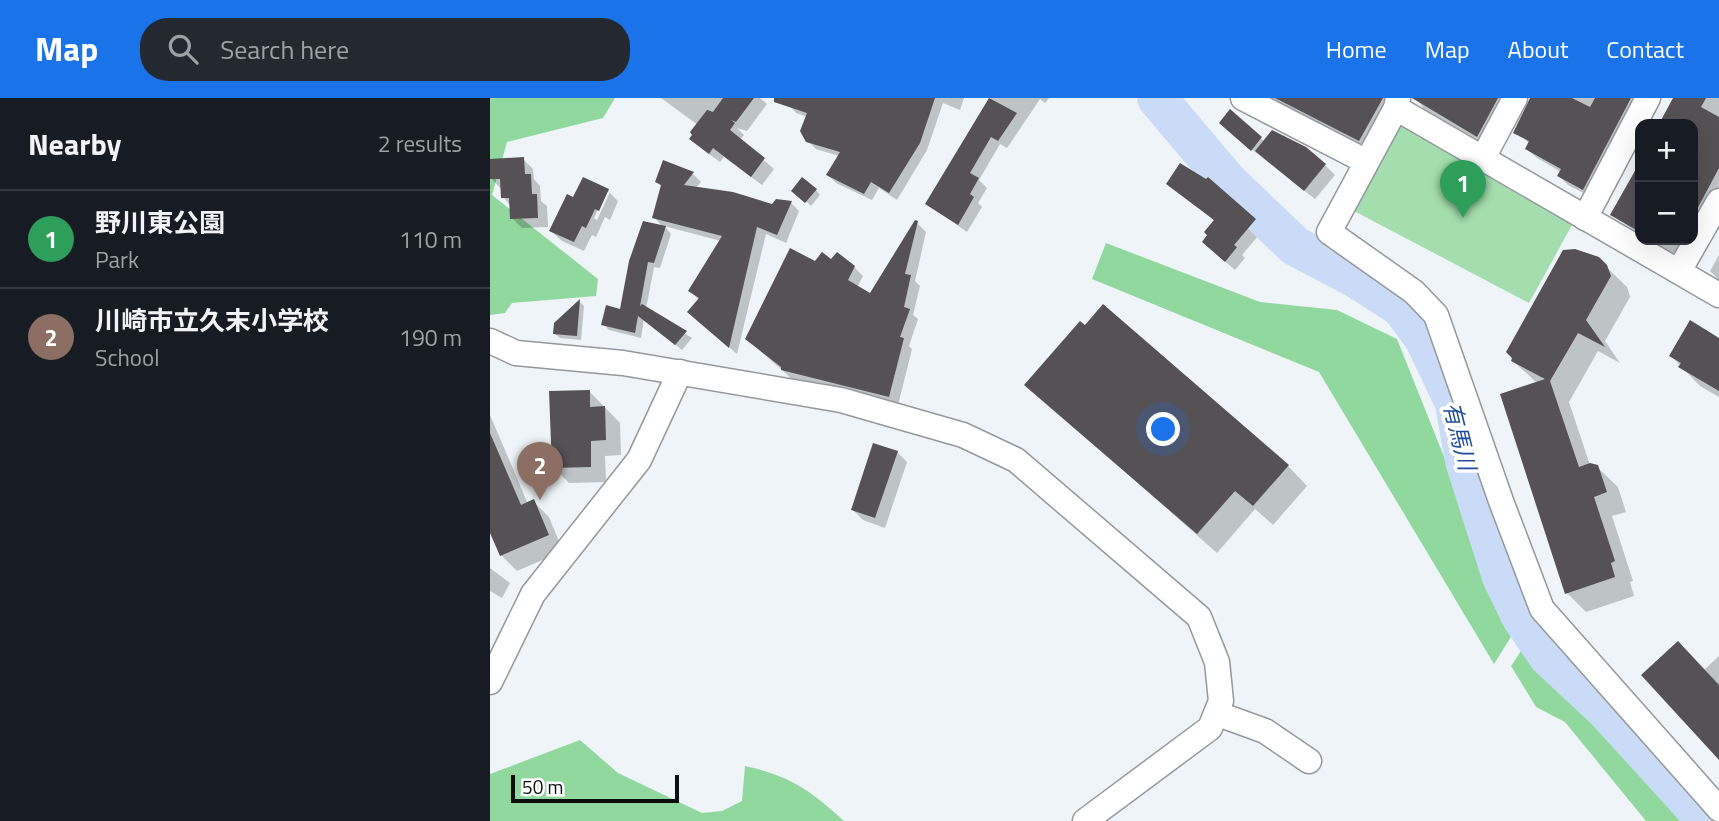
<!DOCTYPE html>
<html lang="en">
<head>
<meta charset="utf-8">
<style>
	:root { --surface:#171b24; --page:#242831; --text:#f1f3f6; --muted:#9ea1a6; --line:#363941; --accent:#1a73e8 }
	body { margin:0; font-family:"Titillium Web","Noto Sans JP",sans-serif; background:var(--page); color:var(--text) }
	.controls { position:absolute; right:21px; top:21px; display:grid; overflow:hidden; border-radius:14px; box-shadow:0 7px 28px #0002 }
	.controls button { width:63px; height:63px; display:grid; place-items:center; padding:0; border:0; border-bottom:2px solid var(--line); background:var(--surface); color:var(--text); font:35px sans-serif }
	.scale { position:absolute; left:21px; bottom:18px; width:168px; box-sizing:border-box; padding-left:7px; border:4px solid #0c0e0f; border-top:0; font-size:19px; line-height:24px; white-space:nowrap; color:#0c0e0f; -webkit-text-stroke:5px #fff; paint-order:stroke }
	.you { position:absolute; left:674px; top:332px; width:24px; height:24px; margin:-18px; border:5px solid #fff; border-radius:50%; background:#1a73e8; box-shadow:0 0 0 10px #1a73e833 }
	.badge { display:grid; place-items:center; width:46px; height:46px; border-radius:50%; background:var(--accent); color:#fff; font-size:23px; font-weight:700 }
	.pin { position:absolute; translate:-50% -58px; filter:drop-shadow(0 2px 4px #0008) }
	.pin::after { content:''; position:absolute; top:37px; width:24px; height:21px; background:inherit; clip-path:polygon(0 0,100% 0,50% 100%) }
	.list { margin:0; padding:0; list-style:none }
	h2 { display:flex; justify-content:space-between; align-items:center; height:91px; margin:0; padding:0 28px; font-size:30px }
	h2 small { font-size:23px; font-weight:400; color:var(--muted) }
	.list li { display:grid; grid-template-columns:46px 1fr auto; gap:21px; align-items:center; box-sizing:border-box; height:98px; padding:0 28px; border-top:2px solid var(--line) }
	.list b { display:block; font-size:26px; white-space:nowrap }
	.list p { margin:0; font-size:23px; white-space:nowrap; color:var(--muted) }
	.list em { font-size:23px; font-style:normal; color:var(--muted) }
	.icon { flex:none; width:38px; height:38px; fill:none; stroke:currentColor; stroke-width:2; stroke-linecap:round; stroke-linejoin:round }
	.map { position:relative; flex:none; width:1229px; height:723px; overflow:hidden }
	header { display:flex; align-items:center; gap:42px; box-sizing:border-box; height:98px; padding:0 35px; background:var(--accent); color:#fff }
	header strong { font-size:33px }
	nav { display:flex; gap:38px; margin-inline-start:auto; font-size:24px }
	.search { width:490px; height:63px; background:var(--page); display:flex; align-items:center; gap:18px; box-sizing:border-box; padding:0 24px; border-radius:28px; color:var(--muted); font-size:26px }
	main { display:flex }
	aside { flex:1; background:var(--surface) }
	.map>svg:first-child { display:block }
	.green { fill:#a4deae }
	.forest { fill:#91d89e }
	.shadow { fill:#0003; fill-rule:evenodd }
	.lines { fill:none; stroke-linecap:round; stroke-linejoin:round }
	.river { stroke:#cadbf7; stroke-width:40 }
	.building { fill:#555155 }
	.minor-casing { stroke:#93989c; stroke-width:27 }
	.minor { stroke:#fff; stroke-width:24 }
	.labels { text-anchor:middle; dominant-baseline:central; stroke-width:7; stroke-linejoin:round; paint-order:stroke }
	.water-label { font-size:23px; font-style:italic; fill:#204d9b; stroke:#fff }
</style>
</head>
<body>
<header>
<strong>Map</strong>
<div class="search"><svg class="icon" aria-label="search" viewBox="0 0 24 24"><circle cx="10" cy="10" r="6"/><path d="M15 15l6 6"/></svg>Search here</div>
<nav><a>Home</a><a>Map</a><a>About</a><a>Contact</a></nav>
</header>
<main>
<aside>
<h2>Nearby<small>2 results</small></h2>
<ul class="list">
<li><span class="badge" style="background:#2e9e5b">1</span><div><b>野川東公園</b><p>Park</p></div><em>110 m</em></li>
<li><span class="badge" style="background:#8d6e63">2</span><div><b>川崎市立久末小学校</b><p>School</p></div><em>190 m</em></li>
</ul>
</aside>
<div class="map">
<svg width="1229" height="723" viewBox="0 0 1229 723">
	<rect width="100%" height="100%" fill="#eef4f8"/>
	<!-- green -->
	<path class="green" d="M909 26 1082 127 1039 205 864 113Z"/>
	<!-- forest -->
	<g class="forest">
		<path d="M0 0H125L113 20 17 44 2 97 108 181 106 198 22 205 15 215 0 217Z"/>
		<path d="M616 145 770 204 847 212 907 241 1024 534 1004 566 829 274 602 181Z"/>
		<path d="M1037 544 1200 723H1156L1075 624 1046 609 1021 568Z"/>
		<path d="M90 642 128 675 212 715 232 713 252 703 255 668C300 678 320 692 354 723H0V676Z"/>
	</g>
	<!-- shadow -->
	<g class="shadow">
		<path d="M171 0H270L277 6 257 33 247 30 254 37 250 42 284 71 272 87 234 59 230 64 212 51 208 27Z"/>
		<path d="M301 0H474L470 12 453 5 437 52 407 102 389 90 382 102 346 85 338 77 349 58 326 51 318 43V19L306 15 299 7Z"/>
		<path d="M501 0H559L555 5 550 1 517 50 510 46 489 82 497 90 488 105 492 109 477 134 437 106Z"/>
		<path d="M779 0H898L879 51Z"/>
		<path d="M926 0H1024L997 47 934 11Z"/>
		<path d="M1042 0H1151L1103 100 1078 87 1069 78 1071 74 1047 60 1037 51 1040 46 1026 34Z"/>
		<path d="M1189 0H1229V100L1203 135V26H1171L1183 5Z"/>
		<path d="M740 14 775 44 835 67 845 77 825 101 741 35Z"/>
		<path d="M33 61 43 71 44 81 50 88 51 103 57 108 58 129 32 130 22 120 21 108 13 99 12 92 1 80Z"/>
		<path d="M1150 64V137L1122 116Z"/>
		<path d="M174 65 203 76 211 84 206 90 283 109 287 103 301 105 309 113 296 145 276 136 247 256 208 222 209 202 200 193 231 143 174 128 181 136 170 170 164 169 156 211 202 240 192 252 154 221 151 240 119 232 113 226 131 213 173 129 164 119 172 89 167 84Z"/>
		<path d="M678 86 765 122 774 131 752 157 755 160 745 172 723 153 725 123Z"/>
		<path d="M304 92H326L330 97 321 108Z"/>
		<path d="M118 93 128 103 120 122 115 119 106 139 102 137 94 153 72 143 61 133 84 101ZM116 94H120L107 122 104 120Z"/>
		<path d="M427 125 436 134 425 183 430 188 423 217 428 221 419 248 422 251 408 307 302 281 267 250 326 165 341 164 364 169 373 178 367 190 380 197Z"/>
		<path d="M1159 142H1194L1186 157Z"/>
		<path d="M1229 157V182L1220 173Z"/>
		<path d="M1108 161 1137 189 1140 199 1115 243 1130 265 1108 253 1079 304 1100 367 1107 369 1128 389 1136 414 1122 418 1143 483 1140 484 1144 498 1096 514 1077 495 1047 285 1023 263Z"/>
		<path d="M90 204 94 208 91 242 70 240 65 236Z"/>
		<path d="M1229 242V299L1210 288 1181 258Z"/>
		<path d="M537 287 798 368 817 388 783 427 765 411 727 455Z"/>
		<path d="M100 294 130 325 131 357 115 358 116 384 79 385 63 369Z"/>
		<path d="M0 317 38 406 43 403 59 419 73 453 27 473 11 457 0 431Z"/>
		<path d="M407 354 417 364 395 430 373 422 363 412Z"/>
		<path d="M0 470 20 485 12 500 0 493Z"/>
		<path d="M1229 558V660L1214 572Z"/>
	</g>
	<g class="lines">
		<!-- river -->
		<path class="river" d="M667 0 737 83 805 148 864 179 911 209 934 240 965 305 975 363 1012 479 1032 520 1058 558 1115 611 1217 723"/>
	</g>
	<!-- building -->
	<g class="building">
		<path d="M233 0H264L246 24 241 22 245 25 240 32 275 60 261 79 223 50 219 56 199 41 202 37 200 34 217 12 223 14Z"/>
		<path d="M284 0H445L430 45 399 95 381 84 374 96 336 77 350 54 316 44 310 33 317 15 284 4Z"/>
		<path d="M499 0 527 15 508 43 501 39 480 75 489 80 480 96 484 99 468 127 435 106Z"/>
		<path d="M785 0H893L869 43Z"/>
		<path d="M922 0H1008L987 39Z"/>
		<path d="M1040 0H1082L1100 9 1105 0H1141L1093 92 1067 78 1071 71 1035 51 1039 43 1023 35Z"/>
		<path d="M1183 0H1216L1211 9 1229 19V70L1203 119V26H1169Z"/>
		<path d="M740 11 772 39 761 53 729 25Z"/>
		<path d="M782 32 816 49 836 66 814 93 765 53Z"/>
		<path d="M34 59 35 76H41L42 96H47L48 120 20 121 19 100H11L10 81H0V61Z"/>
		<path d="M173 62 204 74 194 87 243 94 282 106 286 101 302 103 287 137 267 129 239 250 197 214 209 200 198 193 232 138 162 120 171 87 165 84Z"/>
		<path d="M1150 64V134L1120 117Z"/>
		<path d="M690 65 716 81 718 79 766 121 744 147 747 149 735 164 712 144 717 137 714 134 724 122 676 86Z"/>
		<path d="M93 79 119 91 109 113 105 111 96 130 92 128 84 144 59 133 77 96 83 99Z"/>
		<path d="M312 79 327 91 315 105 301 93Z"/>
		<path d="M425 122 428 123 415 176 421 177 414 209 420 211 410 239 414 240 399 299 291 272V269L255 241 300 150 325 163 332 154 341 161 347 154 365 168 358 182 380 195Z"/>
		<path d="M153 123 176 128 164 165 158 164 150 208 152 206 197 233 185 247 148 218 145 235 111 227 116 207 130 211 139 163Z"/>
		<path d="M1085 151 1109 159 1117 167 1121 178 1096 222 1115 249 1088 235 1060 283 1089 369 1100 365 1108 367 1117 394 1104 399 1125 463 1121 465 1125 479 1075 496 1010 296 1055 281 1021 263 1022 260 1016 254 1073 152Z"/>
		<path d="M90 201 87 238 63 236 64 225Z"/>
		<path d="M613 206 799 367 763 408 745 393 707 436 534 287 590 223 595 227Z"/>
		<path d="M1200 222 1229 240V293L1188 269 1191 265 1179 258Z"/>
		<path d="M100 292V309L115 308 116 342 101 343V369L62 370 59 293Z"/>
		<path d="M0 335 31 407 44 401 59 437 10 458 0 435Z"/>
		<path d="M383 345 408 353 385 420 361 412Z"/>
		<path d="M1188 543 1229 587V662L1151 577Z"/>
	</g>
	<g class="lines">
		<!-- minor casing -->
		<g class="minor-casing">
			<g id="minor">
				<path d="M753 0 875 63"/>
				<path d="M908 0 906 10 839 134 924 194 946 217 1011 403 1052 511 1229 711"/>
				<path d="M906 10 1229 197"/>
				<path d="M993 60 1025 0"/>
				<path d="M1095 120 1158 0"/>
				<path d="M1189 173 1229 103"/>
				<path d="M0 243 26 255 133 265 351 302 473 337 526 362 709 519 727 564 731 603 720 630 595 723"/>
				<path d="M0 584 43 496 149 362 190 274"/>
				<path d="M728 616 775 633 819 663"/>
			</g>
		</g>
		<!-- minor -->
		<use href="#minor" class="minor"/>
	</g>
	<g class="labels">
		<!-- water labels -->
		<g class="water-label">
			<text transform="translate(970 338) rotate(76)">有馬川</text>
		</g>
	</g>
</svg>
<div class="controls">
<button>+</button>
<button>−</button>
</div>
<div class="scale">50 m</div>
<div class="you"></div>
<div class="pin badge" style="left:973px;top:120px;background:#2e9e5b">1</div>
<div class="pin badge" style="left:50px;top:402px;background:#8d6e63">2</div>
</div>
</main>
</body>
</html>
